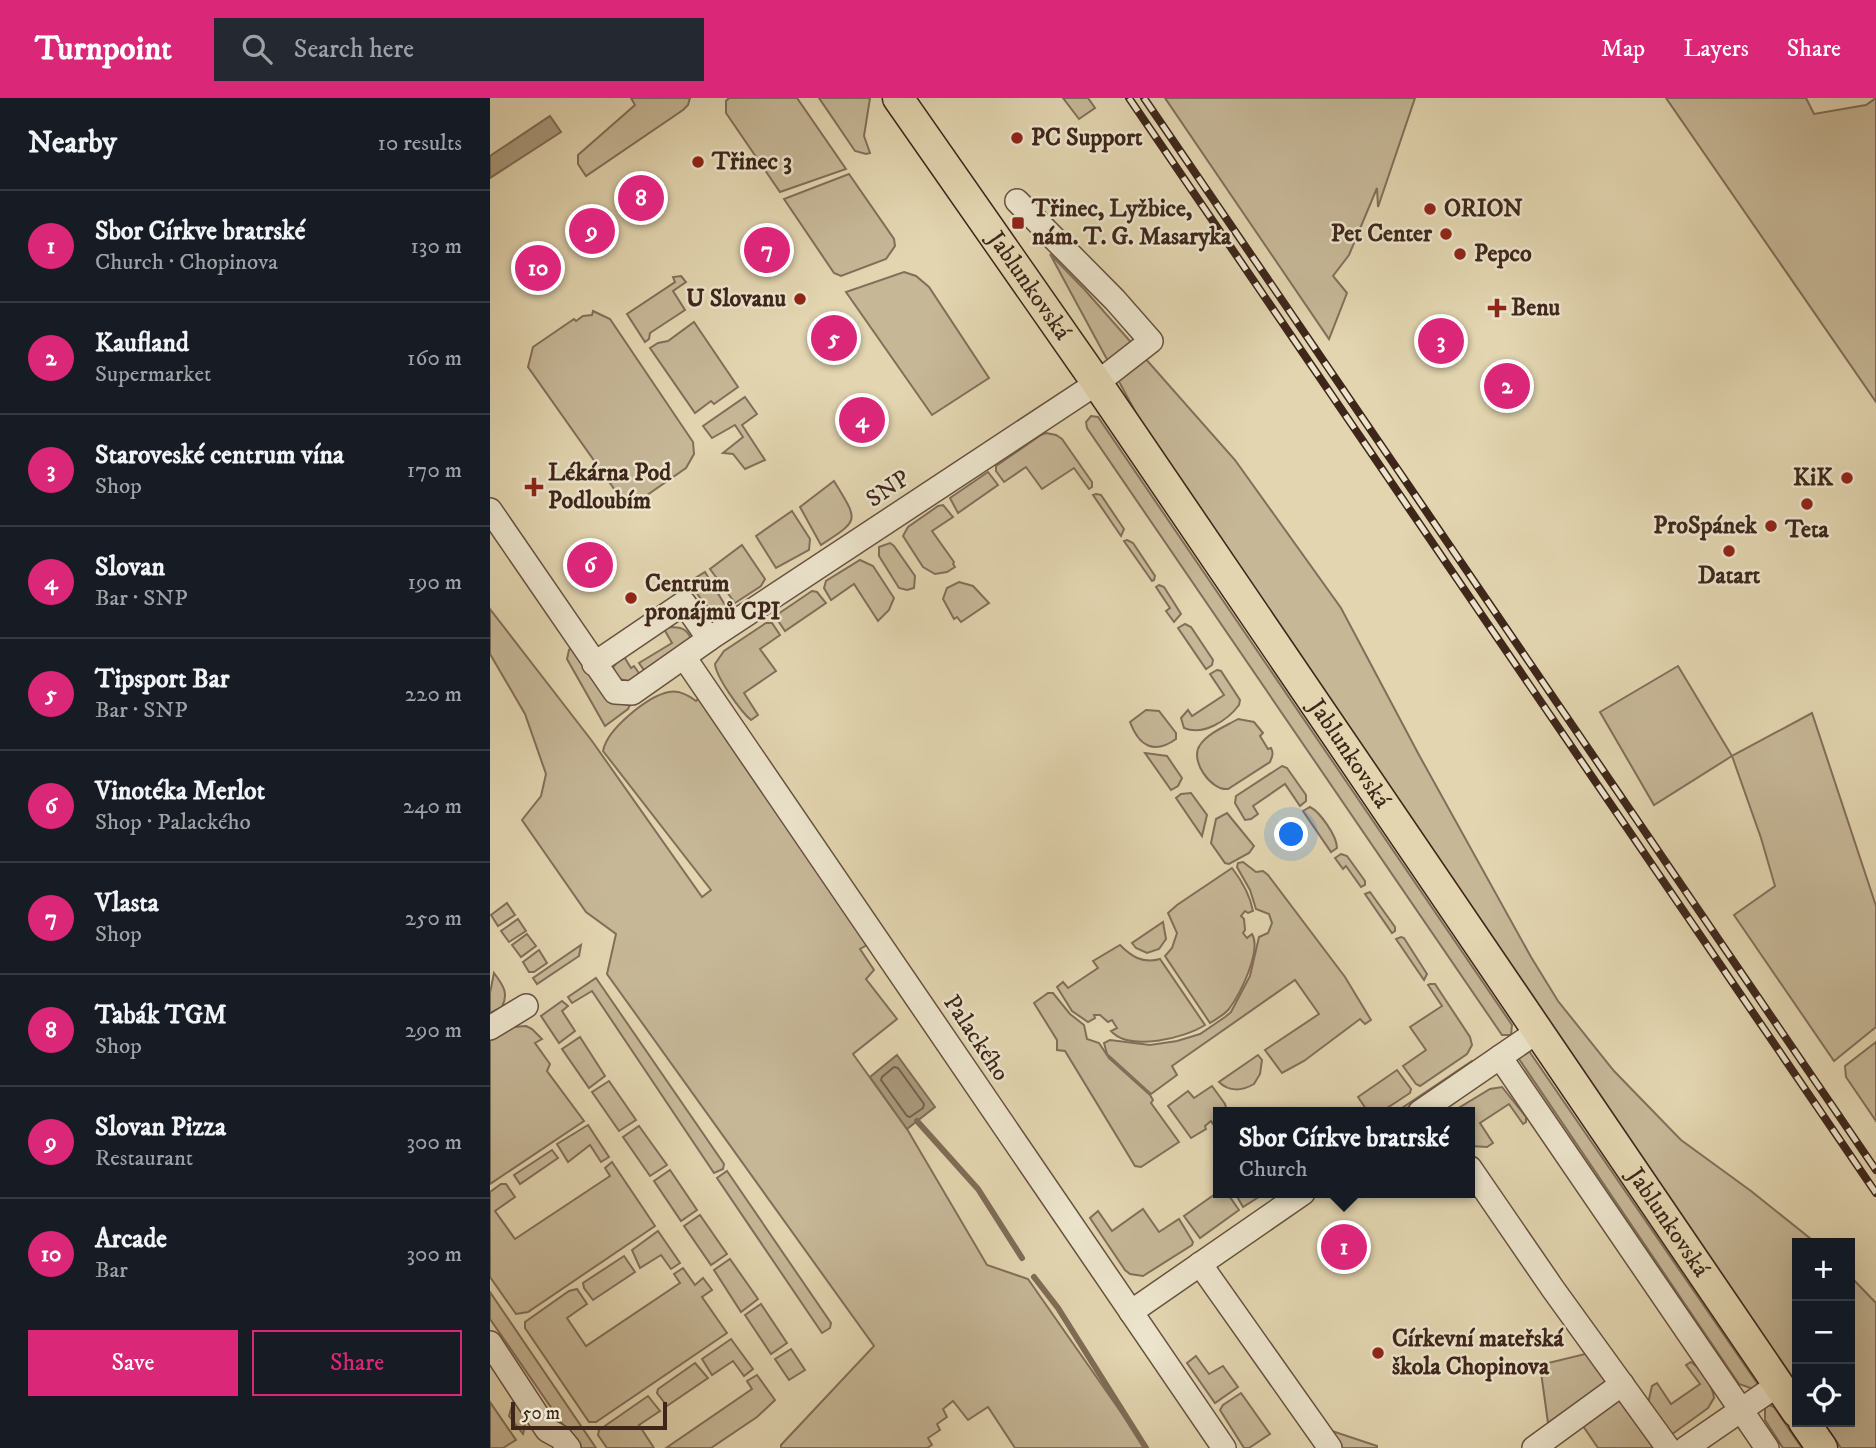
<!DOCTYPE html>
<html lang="en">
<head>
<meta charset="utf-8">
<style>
	:root { --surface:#171b24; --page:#242831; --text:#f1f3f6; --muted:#9ea1a6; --line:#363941; --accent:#db2777 }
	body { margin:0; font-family:"IM FELL DW Pica",serif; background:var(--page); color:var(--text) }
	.controls { position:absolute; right:21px; bottom:21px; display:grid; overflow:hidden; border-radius:0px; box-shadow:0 7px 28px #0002 }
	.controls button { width:63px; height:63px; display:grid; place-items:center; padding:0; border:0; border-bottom:2px solid var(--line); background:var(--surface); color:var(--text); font:35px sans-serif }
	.scale { position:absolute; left:21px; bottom:18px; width:156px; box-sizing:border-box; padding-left:7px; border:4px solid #3e261b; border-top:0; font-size:19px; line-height:24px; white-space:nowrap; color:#3e261b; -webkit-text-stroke:5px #ece4cc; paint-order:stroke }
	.you { position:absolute; left:802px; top:737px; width:24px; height:24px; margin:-18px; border:5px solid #fff; border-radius:50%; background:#1a73e8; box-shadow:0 0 0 10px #1a73e833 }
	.badge { display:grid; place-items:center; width:46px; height:46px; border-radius:50%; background:var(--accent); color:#fff; font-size:23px; font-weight:700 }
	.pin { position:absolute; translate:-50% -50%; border:4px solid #fff; box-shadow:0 2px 7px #0006 }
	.popup { position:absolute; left:723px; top:1009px; width:262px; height:91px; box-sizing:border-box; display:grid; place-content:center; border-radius:0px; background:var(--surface); filter:drop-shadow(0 2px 5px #0005); font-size:23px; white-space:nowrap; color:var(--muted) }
	.popup b { font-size:26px; color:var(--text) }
	.popup::after { content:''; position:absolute; left:50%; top:100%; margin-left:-14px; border:14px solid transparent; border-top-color:var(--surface) }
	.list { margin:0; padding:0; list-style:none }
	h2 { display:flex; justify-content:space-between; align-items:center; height:91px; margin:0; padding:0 28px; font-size:30px }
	h2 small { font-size:23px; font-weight:400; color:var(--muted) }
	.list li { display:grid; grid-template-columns:46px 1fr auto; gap:21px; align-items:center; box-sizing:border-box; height:112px; padding:0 28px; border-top:2px solid var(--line) }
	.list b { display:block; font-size:26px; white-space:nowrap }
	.list p { margin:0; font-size:23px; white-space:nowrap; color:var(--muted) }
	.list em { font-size:23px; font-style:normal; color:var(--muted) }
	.actions { display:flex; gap:14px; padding:21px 28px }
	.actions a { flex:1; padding:16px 0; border:2px solid var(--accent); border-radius:0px; text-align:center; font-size:24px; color:var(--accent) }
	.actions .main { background:var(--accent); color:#fff }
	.icon { flex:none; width:38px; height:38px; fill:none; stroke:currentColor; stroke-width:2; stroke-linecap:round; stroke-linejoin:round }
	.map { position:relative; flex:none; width:1386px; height:1350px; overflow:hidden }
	header { display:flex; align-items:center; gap:42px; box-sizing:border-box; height:98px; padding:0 35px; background:var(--accent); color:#fff }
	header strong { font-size:33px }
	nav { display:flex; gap:38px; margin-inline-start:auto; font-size:24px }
	.search { width:490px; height:63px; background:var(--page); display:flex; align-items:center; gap:18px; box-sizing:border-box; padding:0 24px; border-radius:0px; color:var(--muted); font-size:26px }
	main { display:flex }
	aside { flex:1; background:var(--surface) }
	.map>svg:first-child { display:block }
	.green { fill:#c6b797; stroke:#826e59; stroke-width:2 }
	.water { fill:#aa9a7d; stroke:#7f6c56; stroke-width:2 }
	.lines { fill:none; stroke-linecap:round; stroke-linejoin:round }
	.shore { stroke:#74604c; stroke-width:2 }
	.stream { stroke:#7f6c56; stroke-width:6 }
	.minor-casing { stroke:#675240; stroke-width:26 }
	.major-casing { stroke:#3e261b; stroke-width:33 }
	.minor { stroke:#ece4cc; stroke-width:23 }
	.major { stroke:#e2d5b0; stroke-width:30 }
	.rail-casing { stroke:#3e261b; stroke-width:8 }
	.rail { stroke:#ece4cc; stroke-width:5; stroke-dasharray:16; stroke-linecap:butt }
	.poi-dot { fill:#8f2418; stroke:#ece4cc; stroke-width:2.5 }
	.labels { text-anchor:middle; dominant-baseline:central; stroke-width:5; stroke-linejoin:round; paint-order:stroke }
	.poi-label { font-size:24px; font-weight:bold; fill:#3e261b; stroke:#ece4cc; text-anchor:start }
	.street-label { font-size:24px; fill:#3e261b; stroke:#ece4cc }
</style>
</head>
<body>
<header>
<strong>Turnpoint</strong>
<div class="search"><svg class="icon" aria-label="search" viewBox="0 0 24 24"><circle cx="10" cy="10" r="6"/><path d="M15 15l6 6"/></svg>Search here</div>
<nav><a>Map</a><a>Layers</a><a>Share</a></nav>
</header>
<main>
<aside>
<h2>Nearby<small>10 results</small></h2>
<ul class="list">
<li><span class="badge">1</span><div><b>Sbor Církve bratrské</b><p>Church · Chopinova</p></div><em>130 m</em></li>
<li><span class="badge">2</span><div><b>Kaufland</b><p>Supermarket</p></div><em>160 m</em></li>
<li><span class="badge">3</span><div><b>Staroveské centrum vína</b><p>Shop</p></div><em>170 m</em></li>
<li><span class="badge">4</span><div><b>Slovan</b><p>Bar · SNP</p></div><em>190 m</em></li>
<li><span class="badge">5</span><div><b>Tipsport Bar</b><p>Bar · SNP</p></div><em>220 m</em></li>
<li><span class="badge">6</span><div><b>Vinotéka Merlot</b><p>Shop · Palackého</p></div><em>240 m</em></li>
<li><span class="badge">7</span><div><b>Vlasta</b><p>Shop</p></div><em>250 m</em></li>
<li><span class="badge">8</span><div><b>Tabák TGM</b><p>Shop</p></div><em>290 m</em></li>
<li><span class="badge">9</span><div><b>Slovan Pizza</b><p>Restaurant</p></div><em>300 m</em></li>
<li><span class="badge">10</span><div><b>Arcade</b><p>Bar</p></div><em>300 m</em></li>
</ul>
<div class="actions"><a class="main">Save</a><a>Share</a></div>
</aside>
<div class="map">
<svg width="1386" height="1350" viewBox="0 0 1386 1350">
	<rect width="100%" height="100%" fill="#e2d5b0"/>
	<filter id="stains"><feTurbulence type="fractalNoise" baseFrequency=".00286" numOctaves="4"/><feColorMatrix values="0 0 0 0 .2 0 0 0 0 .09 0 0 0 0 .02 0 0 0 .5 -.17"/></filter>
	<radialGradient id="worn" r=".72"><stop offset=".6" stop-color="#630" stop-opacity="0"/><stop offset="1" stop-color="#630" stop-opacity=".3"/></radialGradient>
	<!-- green -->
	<g class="green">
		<path d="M141 0H200L198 7 193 12 96 78 88 66V57L145 7Z"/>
		<path d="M239 0H307L356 71 290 94 236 15V3Z"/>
		<path d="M329 0H380L374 38 380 55 376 56 365 53Z"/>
		<path d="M573 0H598L605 10 589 21Z"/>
		<path d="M675 0H925L888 109 887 90 859 157 843 178 857 195 839 241Z"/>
		<path d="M1176 0H1316L1324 16 1376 7 1386 0V304Z"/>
		<path d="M359 76 404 141 405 148 396 161 351 178 344 175 294 101Z"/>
		<path d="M560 156 594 191 745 362 851 510 929 657 1041 859 1068 903 1124 973 1191 1042 1261 1093 1326 1145H1307V1286L646 315Z"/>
		<path d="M414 174 426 178 439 189 499 280 442 317 356 194Z"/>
		<path d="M191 178 196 184 183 193 195 212 160 235 159 241 155 244 137 216 185 184 183 179Z"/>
		<path d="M103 213 120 221 203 344 204 356 196 370 147 404H142L127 395 38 269 43 249 84 221 86 223 93 218 102 217Z"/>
		<path d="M204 224 248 289 224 306 221 303 205 315 160 250 168 245 178 243Z"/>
		<path d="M255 299 267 316 252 327 275 362 255 371 243 356 233 355 253 339 245 327 222 340 213 328Z"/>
		<path d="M601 318 608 319 1022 927 1021 937H1012L597 330 596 324Z"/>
		<path d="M556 335 566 337 572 341 602 384V389L599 391 584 370 552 391 536 369 514 384 506 373V368L551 337Z"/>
		<path d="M498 374 508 387 468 415 460 400Z"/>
		<path d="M344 383C368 423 371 421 331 447L310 409Z"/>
		<path d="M606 396 611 397 634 431 631 438 603 397Z"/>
		<path d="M453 407 463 419 442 433 464 464 463 466 465 469 457 474 445 476 433 469 413 438 418 429 448 408Z"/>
		<path d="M302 413 320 441 319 452 286 470 266 438Z"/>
		<path d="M637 442 643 445 665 478 664 482 662 483 634 443Z"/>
		<path d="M400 445 404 448 425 478 424 490 417 492 409 490 389 458V449Z"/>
		<path d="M252 447 275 481 271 488 245 505 220 471Z"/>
		<path d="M370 462 383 468 404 500 399 512 388 523 364 486 341 502 334 490 336 483Z"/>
		<path d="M215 474 235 507V512C218 515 213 504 204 491L199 494 194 487Z"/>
		<path d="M469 484 483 488 499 505 471 524 467 519 464 521 453 501 457 490Z"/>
		<path d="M669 487 674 489 691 516 684 524 676 513 680 510 666 489Z"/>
		<path d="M322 493 327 494 336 505 295 533 287 521 288 516Z"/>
		<path d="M0 511 102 643 212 799 221 792 113 653C117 631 158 598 179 594 189 592 198 597 206 603L210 599 377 847 370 851 384 872 376 881 407 921 363 956 417 1031 497 1167 538 1181 656 1350H525L498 1309 478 1322 463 1303 453 1311 457 1319 447 1326 450 1332 438 1340 442 1347 437 1350H291V1347L384 1248 117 876 126 836 96 814 32 722 51 698 56 676 35 616 0 556Z"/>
		<path d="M276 525H282L290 537 270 551 286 573 254 595 268 617 261 622C251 614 226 579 225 566L234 553Z"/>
		<path d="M695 526 701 529 723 562 722 567 716 571 688 530Z"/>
		<path d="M179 529C190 529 197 530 201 541L156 575 149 565 182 545 174 531Z"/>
		<path d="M84 546 128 605 140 607 138 611 115 628 77 561 79 552Z"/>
		<path d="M133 557 141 570 144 568 151 578 139 583 128 581 123 569Z"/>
		<path d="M1188 568 1242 658 1322 615 1386 808V929L1344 963 1244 817 1285 788 1271 740 1242 658 1164 707 1110 614Z"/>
		<path d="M727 572 731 573 750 602 749 607C737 623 713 638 694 630L691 620 698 612 702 618 734 597 720 576Z"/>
		<path d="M656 612 669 613 686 635V641C664 657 649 648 640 624Z"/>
		<path d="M748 621 764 624 773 635 770 638 778 651 781 650C784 655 782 659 780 664L738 691C721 693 699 662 710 647 718 635 736 628 748 621Z"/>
		<path d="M655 655 677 658 692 680 688 688 681 692Z"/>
		<path d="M792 668 797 670 816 697V703L810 708 795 686 763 708 768 716 761 721 755 722 745 705 746 698Z"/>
		<path d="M701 695 717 717 712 738 686 700 691 696Z"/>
		<path d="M820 709C830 714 847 738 847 750L841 754 813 713Z"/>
		<path d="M737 715 764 748 759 755 739 766 735 765 721 745 726 721Z"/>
		<path d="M851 756 857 758 875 783V787L871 789 856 768 853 771 845 760Z"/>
		<path d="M753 764 766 774 773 773 778 777 855 879 881 922 875 926 870 921 814 963 792 975 775 952 829 916 805 882 682 968 687 977 661 996 617 956 614 945 620 942 660 947 687 943 710 936 735 919 741 914 760 878 769 839 778 835 782 825 779 816 766 811 760 792 747 769 748 765Z"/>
		<path d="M742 770C752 783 760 797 763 813L758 815 755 813 751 818 754 821 755 832 753 835 757 840 762 836C772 853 750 896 739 911 734 917 726 921 720 925L675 858 682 850 687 835 678 815 687 807Z"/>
		<path d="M880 794 905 829V833L902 835 875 796Z"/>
		<path d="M17 805 25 817 8 828 1 817Z"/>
		<path d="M28 821 36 833 19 844 11 833Z"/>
		<path d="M673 824 676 841 669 851 657 855 646 850 642 845Z"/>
		<path d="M37 836 46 848 31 859 22 847Z"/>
		<path d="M911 839 914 840 937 876 934 882 906 841Z"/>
		<path d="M91 847 89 858 47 886 43 880Z"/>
		<path d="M630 847C641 858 652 866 670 861L715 927C695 940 640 954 621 933L627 930 622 922 618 924 610 917H604L605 920 598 924 582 913 567 889 573 884 578 890 608 870 603 863Z"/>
		<path d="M49 852 57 865 44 874H39L33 864Z"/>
		<path d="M4 875C13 887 19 895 12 909L0 915V895Z"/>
		<path d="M106 880 234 1066 233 1071 224 1075 102 893 82 905 78 899Z"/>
		<path d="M940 886H945L980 939 982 947 977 956 930 988 926 986 913 968 936 952 920 929 952 908 938 887Z"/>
		<path d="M558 895H563L580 916 594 927 597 941 609 945 619 960 660 997 663 1002 661 1005 689 1044 651 1069 645 1068 575 953 567 952V942L544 905Z"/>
		<path d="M72 903 78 908 72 913 85 933 69 945 51 918Z"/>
		<path d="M36 928 42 931 52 941 45 945 60 966 57 973 94 1023 0 1086V942L23 929Z"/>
		<path d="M90 939 115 978 99 990 72 951Z"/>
		<path d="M1386 944V1023L1356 979 1355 968Z"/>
		<path d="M1039 953 1267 1285 1268 1288 1263 1291 1249 1286 1029 961V957Z"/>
		<path d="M768 957 772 962 770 976 764 986C752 993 739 994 729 984Z"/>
		<path d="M982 963H989L919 1014H906Z"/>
		<path d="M907 972 921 991 920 995 891 1014H878L868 999Z"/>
		<path d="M119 983 146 1022 129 1033 102 994Z"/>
		<path d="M722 988 735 1006 737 1013 728 1014V1022L723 1026 721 1023 715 1028 716 1031 701 1040 678 1008 698 993 704 1000Z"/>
		<path d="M1012 989 1036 1019V1024L1033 1026 1019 1006 990 1025 1003 1045 997 1049 981 1048 980 1014H962L1000 991Z"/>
		<path d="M98 1027 119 1059 111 1064 100 1047 78 1064 67 1046Z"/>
		<path d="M149 1028 177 1067 160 1078 133 1039Z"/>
		<path d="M62 1052 68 1060 30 1086 24 1077Z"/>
		<path d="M122 1064 165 1128 38 1214 26 1216 0 1179V1094L11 1086H16L25 1099 5 1113 25 1141 120 1078 115 1070Z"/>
		<path d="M180 1072 207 1112 191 1123 164 1083Z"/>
		<path d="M237 1073 341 1225 340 1230 332 1235 227 1080Z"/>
		<path d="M728 1094 737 1095 749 1112 710 1140 694 1118Z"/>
		<path d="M745 1095H775L753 1109Z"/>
		<path d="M653 1111 669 1134 689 1121 703 1144 702 1147 653 1178 640 1176 635 1172 600 1120 608 1113 622 1133Z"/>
		<path d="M210 1117 237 1156 221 1167 194 1128Z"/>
		<path d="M168 1133 190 1165 181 1171 171 1157 150 1170 142 1152Z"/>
		<path d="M134 1158 145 1174 103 1202 94 1190 93 1185Z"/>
		<path d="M240 1161 268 1201 251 1214 224 1172Z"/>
		<path d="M193 1170 205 1187 213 1180 222 1192 212 1199 237 1235 106 1324H99L35 1230V1224L79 1193 87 1191 97 1206 77 1220 96 1248 190 1185 184 1176Z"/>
		<path d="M1360 1178 1386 1205V1350H1351L1333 1324H1360Z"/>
		<path d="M0 1194 106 1350H89L0 1221Z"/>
		<path d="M271 1206 297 1245 281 1256 255 1217Z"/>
		<path d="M241 1241 263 1271 254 1278 243 1263 222 1277 212 1261Z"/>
		<path d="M301 1251 315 1272 299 1282 285 1261Z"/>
		<path d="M1099 1255 1120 1281 1058 1325 1050 1267Z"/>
		<path d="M706 1258 719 1276 733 1268 748 1289 725 1305 697 1265Z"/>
		<path d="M1201 1264C1211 1271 1223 1288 1224 1300L1218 1310 1181 1337 1157 1310 1162 1288 1167 1285 1181 1306 1210 1286 1196 1267Z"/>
		<path d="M205 1265 218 1280 177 1308 167 1295 168 1291Z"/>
		<path d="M267 1277 285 1302 267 1319 221 1350H176L262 1291 257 1283Z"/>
		<path d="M751 1295 780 1336 759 1350H754L730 1312 733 1307Z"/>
		<path d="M25 1298C33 1312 38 1320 33 1336L19 1318Z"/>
		<path d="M158 1298 170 1313 149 1327 164 1350H117L108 1337 109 1332Z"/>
		<path d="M1127 1299 1165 1348 1161 1350H1108L1091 1325Z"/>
		<path d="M0 1304 26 1342 13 1350H0Z"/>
		<path d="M1279 1307 1284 1309 1312 1350H1293L1275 1322V1310Z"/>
		<path d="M839 1332 887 1348V1350H850Z"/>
	</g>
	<!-- water -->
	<g class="water">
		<path d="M60 18 71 34 0 80V58Z"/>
		<path d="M407 957 445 1009 417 1031 380 979Z"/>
	</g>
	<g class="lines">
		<!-- shore -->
		<path class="shore" d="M404 969 408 970 434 1006 433 1010 420 1019 417 1018 391 982 392 979Z"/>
		<!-- stream -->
		<g class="stream">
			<path d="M427 1023 488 1091 532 1160"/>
			<path d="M544 1179 568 1210 656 1350"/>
		</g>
		<!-- minor casing -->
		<g class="minor-casing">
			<g id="minor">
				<path d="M0 412 125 594 142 595 219 541 194 505 104 566"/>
				<path d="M219 541 607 285 661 243 625 202 527 103"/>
				<path d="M194 559 734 1350"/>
				<path d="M0 930 36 908"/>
				<path d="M1010 959 1277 1350"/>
				<path d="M930 1014 1048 933"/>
				<path d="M980 1070 1063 1191 1178 1350"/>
				<path d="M710 1166 840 1350"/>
				<path d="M641 1214 813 1095"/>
				<path d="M0 1245 57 1332 70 1339 79 1350"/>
				<path d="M1044 1350 1132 1286"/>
				<path d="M1196 1350 1289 1286"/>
			</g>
		</g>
		<!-- major casing -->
		<g class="major-casing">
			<g id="major">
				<path id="s1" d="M408 0 607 285 1307 1314"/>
				<path d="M1314 1324 1332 1350"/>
			</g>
		</g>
		<!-- minor -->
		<use href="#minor" class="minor"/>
		<!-- major -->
		<use href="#major" class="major"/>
		<!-- rail casing -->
		<g class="rail-casing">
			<g id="rail">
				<path d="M639 0 1386 1095"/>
				<path d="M654 0 1386 1072"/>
			</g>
		</g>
		<!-- rail -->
		<use href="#rail" class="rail"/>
	</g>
	<!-- markers -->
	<g class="poi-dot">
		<circle cx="527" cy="40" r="7"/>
		<circle cx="208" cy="64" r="7"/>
		<circle cx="940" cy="111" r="7"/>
		<rect x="521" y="118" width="14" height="14" rx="3.5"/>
		<circle cx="956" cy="136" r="7"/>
		<circle cx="970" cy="156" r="7"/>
		<circle cx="310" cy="201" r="7"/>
		<path d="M1003.5 199.5h7v7h7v7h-7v7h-7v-7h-7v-7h7z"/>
		<circle cx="1357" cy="380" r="7"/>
		<path d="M40.5 378.5h7v7h7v7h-7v7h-7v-7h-7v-7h7z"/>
		<circle cx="1317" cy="406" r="7"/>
		<circle cx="1281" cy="428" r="7"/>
		<circle cx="1239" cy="453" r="7"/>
		<circle cx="141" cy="500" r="7"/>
		<circle cx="888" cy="1255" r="7"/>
	</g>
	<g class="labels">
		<!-- poi labels -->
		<g class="poi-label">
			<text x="541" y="40">PC Support</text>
			<text x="222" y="64">Třinec 3</text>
			<text x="542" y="111">Třinec, Lyžbice,<tspan x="542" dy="28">nám. T. G. Masaryka</tspan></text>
			<text x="954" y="111">ORION</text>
			<text x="942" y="136" text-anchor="end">Pet Center</text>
			<text x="984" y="156">Pepco</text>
			<text x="296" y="201" text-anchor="end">U Slovanu</text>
			<text x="1021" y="210">Benu</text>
			<text x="58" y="375">Lékárna Pod<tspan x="58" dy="28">Podloubím</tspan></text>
			<text x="1343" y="380" text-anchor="end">KiK</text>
			<text x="1267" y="428" text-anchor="end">ProSpánek</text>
			<text x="1317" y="432" text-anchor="middle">Teta</text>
			<text x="1239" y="478" text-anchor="middle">Datart</text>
			<text x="155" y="486">Centrum<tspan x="155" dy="28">pronájmů CPI</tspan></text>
			<text x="902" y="1241">Církevní mateřská<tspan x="902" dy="28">škola Chopinova</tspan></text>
		</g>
		<!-- street labels -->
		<g class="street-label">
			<text stroke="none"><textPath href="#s1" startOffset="229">Jablunkovská</textPath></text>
			<text transform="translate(398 391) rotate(-34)">SNP</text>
			<text stroke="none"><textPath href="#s1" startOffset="796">Jablunkovská</textPath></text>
			<text transform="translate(486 940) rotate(56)">Palackého</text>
			<text stroke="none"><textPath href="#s1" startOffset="1363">Jablunkovská</textPath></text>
		</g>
	</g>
	<rect width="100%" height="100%" filter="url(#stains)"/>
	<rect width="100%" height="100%" fill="url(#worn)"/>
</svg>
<div class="controls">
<button>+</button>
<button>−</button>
<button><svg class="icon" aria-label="locate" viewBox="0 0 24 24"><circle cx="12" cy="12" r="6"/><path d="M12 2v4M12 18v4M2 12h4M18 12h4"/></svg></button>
</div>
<div class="scale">50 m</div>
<div class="you"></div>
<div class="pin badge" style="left:854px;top:1149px">1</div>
<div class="popup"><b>Sbor Církve bratrské</b>Church</div>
<div class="pin badge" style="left:1017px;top:288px">2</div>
<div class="pin badge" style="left:951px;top:243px">3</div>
<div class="pin badge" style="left:372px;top:322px">4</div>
<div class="pin badge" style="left:344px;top:240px">5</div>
<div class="pin badge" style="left:100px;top:467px">6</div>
<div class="pin badge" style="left:277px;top:152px">7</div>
<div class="pin badge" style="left:151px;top:100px">8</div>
<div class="pin badge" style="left:102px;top:133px">9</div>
<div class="pin badge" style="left:48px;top:170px">10</div>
</div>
</main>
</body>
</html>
